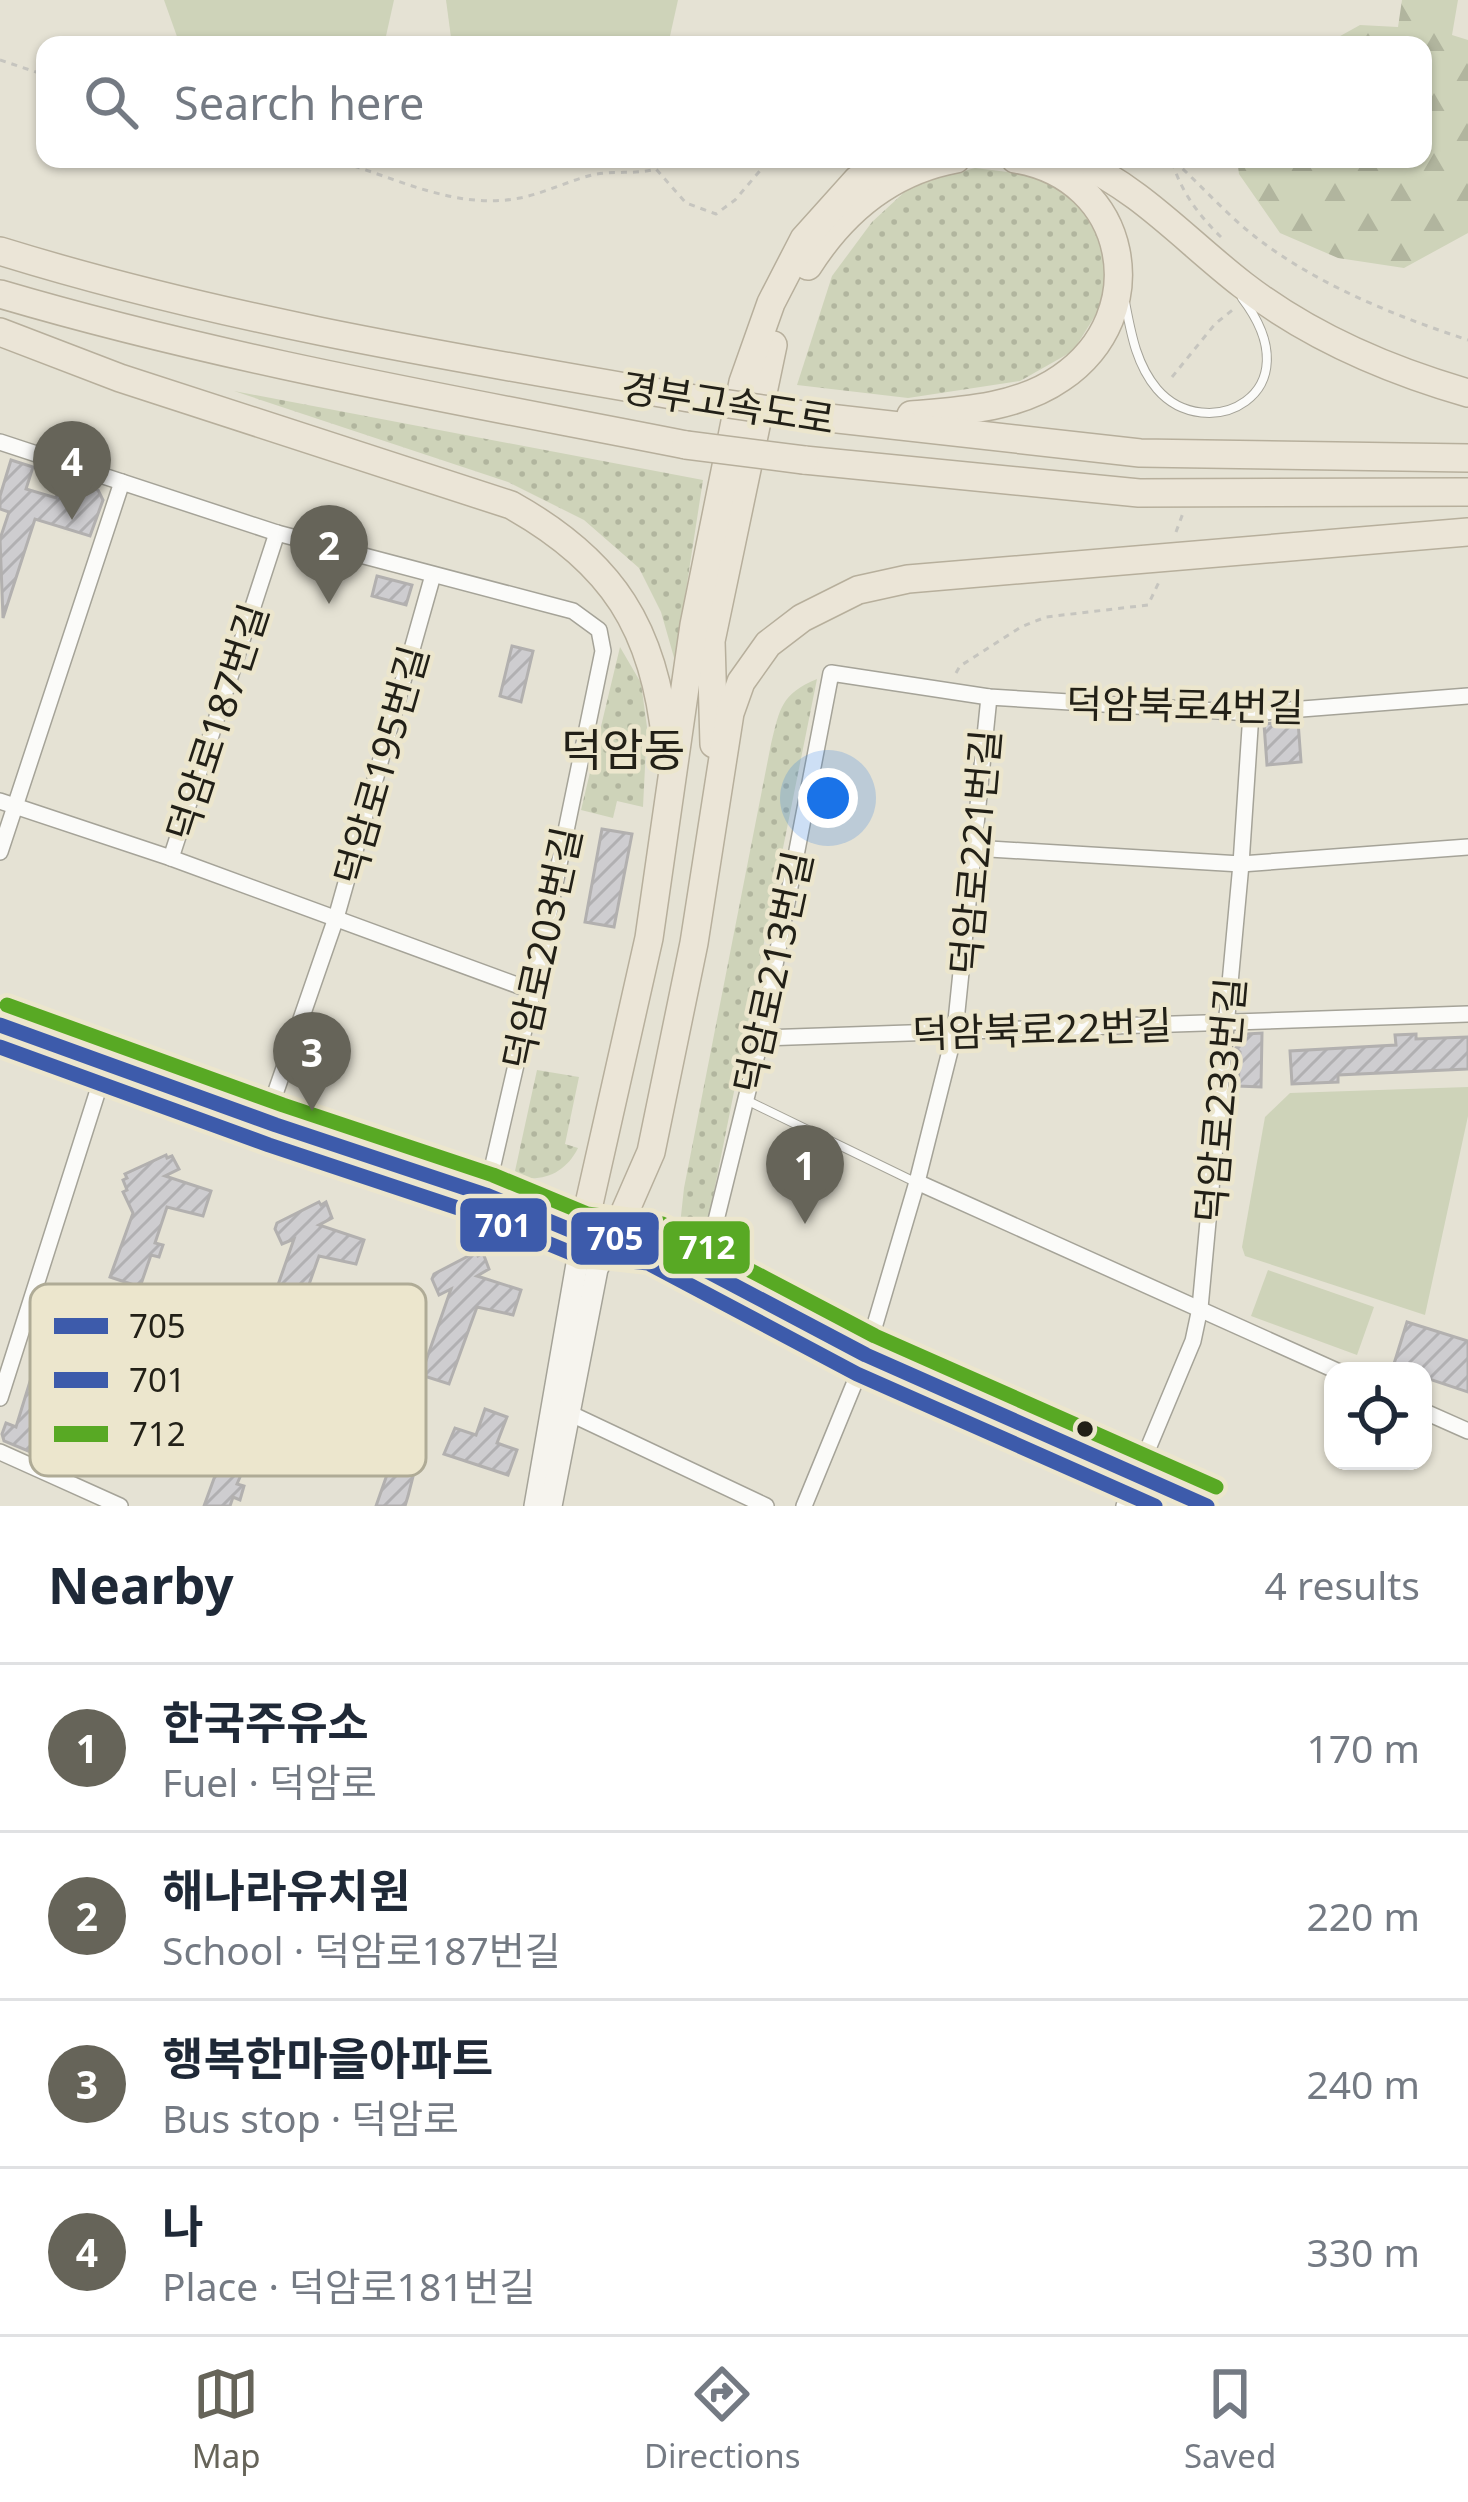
<!DOCTYPE html>
<html lang="en">
<head>
<meta charset="utf-8">
<style>
	:root { --surface:#fff; --page:#f6f6f7; --text:#1f2937; --muted:#747a83; --line:#e0e1e3; --accent:#666459 }
	body { margin:0; font-family:"Noto Sans","Noto Sans KR",sans-serif; background:var(--page); color:var(--text) }
	.controls { position:absolute; right:36px; bottom:36px; display:grid; overflow:hidden; border-radius:24px; box-shadow:0 3px 9px #0004 }
	.controls button { width:108px; height:108px; display:grid; place-items:center; padding:0; border:0; border-bottom:3px solid var(--line); background:var(--surface); color:var(--text); font:60px sans-serif }
	.you { position:absolute; left:828px; top:798px; width:42px; height:42px; margin:-30px; border:9px solid #fff; border-radius:50%; background:#1a73e8; box-shadow:0 0 0 18px #1a73e833 }
	.badge { display:grid; place-items:center; width:78px; height:78px; border-radius:50%; background:var(--accent); color:#fff; font-size:39px; font-weight:700 }
	.pin { position:absolute; translate:-50% -99px; filter:drop-shadow(0 3px 6px #0008) }
	.pin::after { content:''; position:absolute; top:63px; width:42px; height:36px; background:inherit; clip-path:polygon(0 0,100% 0,50% 100%) }
	.list { margin:0; padding:0; list-style:none }
	h2 { display:flex; justify-content:space-between; align-items:center; height:156px; margin:0; padding:0 48px; font-size:51px }
	h2 small { font-size:39px; font-weight:400; color:var(--muted) }
	.list li { display:grid; grid-template-columns:78px 1fr auto; gap:36px; align-items:center; box-sizing:border-box; height:168px; padding:0 48px; border-top:3px solid var(--line) }
	.list b { display:block; font-size:45px; white-space:nowrap }
	.list p { margin:0; font-size:39px; white-space:nowrap; color:var(--muted) }
	.list em { font-size:39px; font-style:normal; color:var(--muted) }
	.icon { flex:none; width:66px; height:66px; fill:none; stroke:currentColor; stroke-width:2; stroke-linecap:round; stroke-linejoin:round }
	.map { position:relative; flex:none; width:1468px; height:1506px; overflow:hidden }
	.search { position:absolute; background:var(--surface); box-shadow:0 3px 9px #0004; left:36px; right:36px; top:36px; height:132px; display:flex; align-items:center; gap:30px; box-sizing:border-box; padding:0 42px; border-radius:24px; color:var(--muted); font-size:45px }
	.sheet { height:828px; background:var(--surface) }
	nav { display:flex; justify-content:space-around; align-items:center; box-sizing:border-box; height:168px; border-top:3px solid var(--line); background:var(--surface); font-size:33px; color:var(--muted) }
	nav a { display:grid; justify-items:center; gap:6px }
	nav .on { color:var(--accent) }
	.map>svg:first-child { display:block }
	.grass { fill:url(#grass-dots) }
	.forest { fill:url(#forest-firs) }
	.green { fill:#ced3b9 }
	.building { fill:url(#building-hatch); stroke:#b2b0af; stroke-width:3 }
	.lines { fill:none; stroke-linecap:round; stroke-linejoin:round }
	.service-casing { stroke:#a5a398; stroke-width:10 }
	.minor-casing { stroke:#a5a398; stroke-width:18 }
	.tertiary-casing { stroke:#a5a398; stroke-width:21 }
	.secondary-casing { stroke:#a5a398; stroke-width:24 }
	.motorway-casing { stroke:#b7af9c; stroke-width:30 }
	.path { stroke:#c6c5bf; stroke-width:3; stroke-dasharray:6 6; stroke-linecap:butt }
	.service { stroke:#fbfbf9; stroke-width:8 }
	.minor { stroke:#fbfbf9; stroke-width:15 }
	.tertiary { stroke:#fbfbf9; stroke-width:18 }
	.secondary { stroke:#f6f4ee; stroke-width:21 }
	.motorway { stroke:#ebe5d7; stroke-width:27 }
	.motorway-bridge-casing { stroke:#b7af9c; stroke-width:30; stroke-linecap:butt }
	.motorway-bridge { stroke:#ebe5d7; stroke-width:27 }
	.bus-1-casing { stroke:#ece6cd; stroke-width:24 }
	.bus-2-casing { stroke:#ece6cd; stroke-width:24 }
	.bus-3-casing { stroke:#ece6cd; stroke-width:24 }
	.bus-1 { stroke:#3d5bab; stroke-width:15 }
	.bus-2 { stroke:#3d5bab; stroke-width:15 }
	.bus-3 { stroke:#58a924; stroke-width:15 }
	.bus-dot { fill:#222017; stroke:#ece6cd; stroke-width:4.5 }
	.labels { text-anchor:middle; dominant-baseline:central; stroke-width:9; stroke-linejoin:round; paint-order:stroke }
	.street-label { font-size:39px; fill:#222017; stroke:#ece6cd }
	.quarter-label { font-size:45px; fill:#222017; stroke:#ece6cd }
	.key { fill:#ece6cd; stroke:#afab96; stroke-width:3 }
	.key-label { font-size:33px; fill:#222017 }
	.line-badge { stroke:#ece6cd; stroke-width:4.5 }
	.badge-label { font-size:33px; text-anchor:middle; font-weight:bold; fill:#fff }
</style>
</head>
<body>
<div class="map">
<svg width="1468" height="1506" viewBox="0 0 1468 1506">
	<defs>
		<pattern id="grass-dots" width="8" height="8" patternUnits="userSpaceOnUse" patternTransform="scale(3)"><rect width="8" height="8" fill="#ced3b9"/><path d="M2 2h.1M6 6h.1" fill="none" stroke="#b1b59e" stroke-width="1.8" stroke-linecap="round"/></pattern>
		<pattern id="forest-firs" width="22" height="20" patternUnits="userSpaceOnUse" patternTransform="scale(3)"><rect width="22" height="20" fill="#ced3b9"/><path d="M5 1l3.5 6h-7zM16 11l3.5 6h-7z" fill="#b1b59e"/></pattern>
		<pattern id="building-hatch" width="6" height="6" patternUnits="userSpaceOnUse" patternTransform="scale(3)"><rect width="6" height="6" fill="#cecdd0"/><path d="M-1 1l2-2M0 6l6-6M5 7l2-2" fill="none" stroke="#b1b0b2"/></pattern>
	</defs>
	<rect width="100%" height="100%" fill="#e5e2d4"/>
	<!-- grass -->
	<g class="grass">
		<path d="M975 168 1042 176 1084 205 1105 257V300L1073 351 1020 381 908 398 797 385 832 276 872 222 912 185Z"/>
		<path d="M234 391 703 480 675 661 661 612 639 568 584 520 508 482Z"/>
		<path d="M620 647 641 683 647 727 643 807 617 801 613 818 581 810Z"/>
		<path d="M817 679 702 1251 690 1247 680 1225 684 1188 771 744C780 708 781 694 817 679Z"/>
		<path d="M537 1070 579 1077 565 1144 578 1148C566 1172 545 1182 519 1177L515 1171Z"/>
	</g>
	<!-- forest -->
	<path class="forest" d="M1402 0H1458L1452 35 1468 40V233L1404 268 1338 258 1280 233 1239 174 1237 159H1423V45H1324L1360 25 1398 27Z"/>
	<!-- green -->
	<g class="green">
		<path d="M164 0H394L384 45H180Z"/>
		<path d="M446 0H678L668 45H452Z"/>
		<path d="M1468 1087V1116L1425 1315 1245 1256 1242 1247 1265 1117 1290 1093Z"/>
		<path d="M1268 1270 1374 1307 1357 1355 1251 1316Z"/>
	</g>
	<!-- building -->
	<g class="building">
		<path d="M11 460 33 467 26 489 56 498 62 479 98 490 103 500 90 536 35 519 3 618 0 539 9 512 0 509V496Z"/>
		<path d="M377 576 412 585 406 605 372 596Z"/>
		<path d="M512 646 533 651 521 702 500 696Z"/>
		<path d="M1298 721 1301 762 1267 765 1264 724Z"/>
		<path d="M602 829 632 834 614 927 585 922Z"/>
		<path d="M1262 1033 1261 1087 1238 1086 1240 1052 1236 1048 1247 1034Z"/>
		<path d="M1416 1034V1039L1468 1037V1069L1338 1075V1082L1292 1084 1290 1051 1396 1045 1395 1035Z"/>
		<path d="M166 1155 167 1158 172 1156 179 1169 165 1176 211 1191 203 1216 167 1207 155 1243 163 1245 159 1257 151 1255 140 1287 110 1277 133 1213 123 1192 127 1190 123 1180 127 1178 125 1174Z"/>
		<path d="M319 1202 321 1205 326 1202 332 1218 319 1225 364 1240 356 1264 319 1256 292 1333 264 1325 294 1239 282 1244 275 1229 277 1223Z"/>
		<path d="M476 1252 478 1256 483 1253 489 1269 477 1276 521 1290 513 1315 477 1307 449 1384 421 1375 451 1289 439 1295 432 1279 434 1274Z"/>
		<path d="M1407 1322 1468 1341V1392L1423 1377V1371L1393 1367Z"/>
		<path d="M44 1336 64 1342 33 1453 4 1441 2 1434 6 1423 16 1427Z"/>
		<path d="M243 1399 265 1409 262 1419 265 1420 237 1484 244 1486 240 1500 233 1497 230 1506H204Z"/>
		<path d="M485 1409 507 1417 497 1443 517 1450 508 1475 444 1454 455 1428 476 1435Z"/>
		<path d="M395 1452 417 1461 408 1496 405 1506H376Z"/>
	</g>
	<g class="lines">
		<!-- service casing -->
		<g class="service-casing">
			<g id="service">
				<path d="M1125 302C1131 333 1136 364 1157 389 1206 446 1316 395 1242 298"/>
				<path d="M746 1100 915 1182"/>
			</g>
		</g>
		<!-- minor casing -->
		<g class="minor-casing">
			<g id="minor">
				<path d="M0 442 277 533 573 611 599 630 603 651 533 991 486 1195"/>
				<path d="M0 801 171 858 533 991"/>
				<path d="M973 848 1241 864 1468 847"/>
				<path d="M0 852 122 482"/>
				<path d="M171 858 277 533"/>
				<path d="M761 1038 1468 1014"/>
				<path d="M266 1120 336 918 433 575"/>
				<path d="M917 1182 1337 1371"/>
				<path d="M704 1269 761 1038 831 673 989 697 1251 713 1468 696"/>
				<path d="M0 1398 107 1062"/>
				<path d="M1423 1411 1468 1431"/>
				<path d="M569 1413 766 1506"/>
				<path d="M0 1452 120 1506"/>
				<path d="M804 1506 866 1355 917 1182 955 1031 989 697"/>
				<path d="M1124 1506 1193 1341 1200 1308 1241 864 1251 713"/>
			</g>
		</g>
		<!-- tertiary casing -->
		<g class="tertiary-casing">
			<path id="tertiary" d="M0 1025 276 1125 486 1195 582 1235 654 1243 866 1355 1207 1506"/>
		</g>
		<!-- secondary casing -->
		<g class="secondary-casing">
			<g id="secondary">
				<path d="M535 1506 582 1235"/>
				<path d="M551 1506 597 1269 613 1239"/>
			</g>
		</g>
		<!-- motorway casing -->
		<g class="motorway-casing">
			<g id="motorway">
				<path d="M1073 159C1140 188 1186 241 1243 285 1309 336 1388 370 1468 393"/>
				<path d="M0 251C226 321 462 359 695 399"/>
				<path d="M808 266C843 211 891 171 956 159"/>
				<path d="M0 294C224 360 457 400 686 445"/>
				<path d="M0 332 120 378 511 505C613 562 655 629 666 744"/>
				<path d="M911 415C962 411 1018 408 1061 378 1155 314 1129 177 1015 159"/>
				<path d="M811 416 1140 453 1468 458"/>
				<path d="M804 460 1139 493 1468 492"/>
				<path d="M714 744 711 641 773 345"/>
				<path d="M582 1235 649 938 694 625 743 382 771 303 804 239 857 180 894 159"/>
				<path d="M613 1239 651 1152 694 943 730 713 741 682 768 644 802 618 858 590 908 579 1468 532"/>
			</g>
		</g>
		<!-- path -->
		<g class="path">
			<path d="M0 60 45 75"/>
			<path d="M331 159C393 176 455 211 520 198 545 193 568 181 592 175 613 170 635 175 656 169L686 203 716 214 735 200 770 159"/>
			<path d="M1221 237C1200 217 1178 188 1172 159 1199 183 1224 212 1253 235 1313 283 1395 316 1468 340"/>
			<path d="M1172 377 1215 324 1235 308"/>
			<path d="M1176 532 1183 513"/>
			<path d="M956 673 960 666 1021 627 1046 617 1148 605 1159 582"/>
		</g>
		<!-- service -->
		<use href="#service" class="service"/>
		<!-- minor -->
		<use href="#minor" class="minor"/>
		<!-- tertiary -->
		<use href="#tertiary" class="tertiary"/>
		<!-- secondary -->
		<use href="#secondary" class="secondary"/>
		<!-- motorway -->
		<use href="#motorway" class="motorway"/>
		<!-- motorway-bridge casing -->
		<g class="motorway-bridge-casing">
			<g id="motorway-bridge">
				<path d="M695 399 811 416"/>
				<path d="M686 445 804 460"/>
			</g>
		</g>
		<!-- motorway-bridge -->
		<use href="#motorway-bridge" class="motorway-bridge"/>
		<!-- bus-1 casing -->
		<g class="bus-1-casing">
			<path id="bus-1" d="M0 1025 276 1125 486 1195 582 1235 654 1243 866 1355 1207 1506"/>
		</g>
		<!-- bus-2 casing -->
		<g class="bus-2-casing">
			<path id="bus-2" d="M0 1047 269 1145 479 1215 576 1255 648 1263 857 1374 1155 1506"/>
		</g>
		<!-- bus-3 casing -->
		<g class="bus-3-casing">
			<path id="bus-3" d="M7 1005 283 1105 493 1175 587 1214 662 1224 875 1336 1216 1487"/>
		</g>
		<!-- bus-1 -->
		<use href="#bus-1" class="bus-1"/>
		<!-- bus-2 -->
		<use href="#bus-2" class="bus-2"/>
		<!-- bus-3 -->
		<use href="#bus-3" class="bus-3"/>
	</g>
	<!-- markers -->
	<circle class="bus-dot" cx="1085" cy="1429" r="10"/>
	<g class="labels">
		<!-- street labels -->
		<g class="street-label">
			<text transform="translate(728 402) rotate(9)">경부고속도로</text>
			<text transform="translate(1185 704) rotate(1)">덕암북로4번길</text>
			<text transform="translate(216 722) rotate(-72)">덕암로187번길</text>
			<text transform="translate(380 765) rotate(-74)">덕암로195번길</text>
			<text transform="translate(974 852) rotate(-85)">덕암로221번길</text>
			<text transform="translate(541 948) rotate(-78)">덕암로203번길</text>
			<text transform="translate(772 972) rotate(-78)">덕암로213번길</text>
			<text transform="translate(1042 1028) rotate(-2)">덕암북로22번길</text>
			<text transform="translate(1219 1100) rotate(-85)">덕암로233번길</text>
		</g>
		<!-- quarter labels -->
		<g class="quarter-label">
			<text x="623" y="748">덕암동</text>
		</g>
	</g>
	<!-- legend -->
	<rect x="30" y="1284" width="396" height="192" rx="18" class="key"/>
	<rect x="54" y="1318" width="54" height="16" fill="#3d5bab"/>
	<rect x="54" y="1372" width="54" height="16" fill="#3d5bab"/>
	<rect x="54" y="1426" width="54" height="16" fill="#58a924"/>
	<g class="key-label">
		<text x="129" y="1338">705</text>
		<text x="129" y="1392">701</text>
		<text x="129" y="1446">712</text>
	</g>
	<g class="line-badge">
		<rect x="458" y="1196" width="91" height="58" rx="12" fill="#3d5bab"/>
		<rect x="569" y="1210" width="92" height="57" rx="12" fill="#3d5bab"/>
		<rect x="661" y="1219" width="91" height="57" rx="12" fill="#58a924"/>
	</g>
	<g class="badge-label">
		<text x="503" y="1237">701</text>
		<text x="615" y="1250">705</text>
		<text x="707" y="1259">712</text>
	</g>
</svg>
<div class="controls">
<button><svg class="icon" aria-label="locate" viewBox="0 0 24 24"><circle cx="12" cy="12" r="6"/><path d="M12 2v4M12 18v4M2 12h4M18 12h4"/></svg></button>
</div>
<div class="you"></div>
<div class="pin badge" style="left:805px;top:1224px">1</div>
<div class="pin badge" style="left:329px;top:604px">2</div>
<div class="pin badge" style="left:312px;top:1111px">3</div>
<div class="pin badge" style="left:72px;top:520px">4</div>
<div class="search"><svg class="icon" aria-label="search" viewBox="0 0 24 24"><circle cx="10" cy="10" r="6"/><path d="M15 15l6 6"/></svg>Search here</div>
</div>
<section class="sheet">
<h2>Nearby<small>4 results</small></h2>
<ul class="list">
<li><span class="badge">1</span><div><b>한국주유소</b><p>Fuel · 덕암로</p></div><em>170 m</em></li>
<li><span class="badge">2</span><div><b>해나라유치원</b><p>School · 덕암로187번길</p></div><em>220 m</em></li>
<li><span class="badge">3</span><div><b>행복한마을아파트</b><p>Bus stop · 덕암로</p></div><em>240 m</em></li>
<li><span class="badge">4</span><div><b>나</b><p>Place · 덕암로181번길</p></div><em>330 m</em></li>
</ul>
</section>
<nav>
<a class="on"><svg class="icon" aria-label="map" viewBox="0 0 24 24"><path d="M3 6l6-2 6 2 6-2v14l-6 2-6-2-6 2zM9 4v14M15 6v14"/></svg>Map</a>
<a><svg class="icon" aria-label="directions" viewBox="0 0 24 24"><path d="M12 3l9 9-9 9-9-9zM9 14v-3h6M13 9l2 2-2 2"/></svg>Directions</a>
<a><svg class="icon" aria-label="saved" viewBox="0 0 24 24"><path d="M7 4h10v16l-5-4-5 4z"/></svg>Saved</a>
</nav>
</body>
</html>
